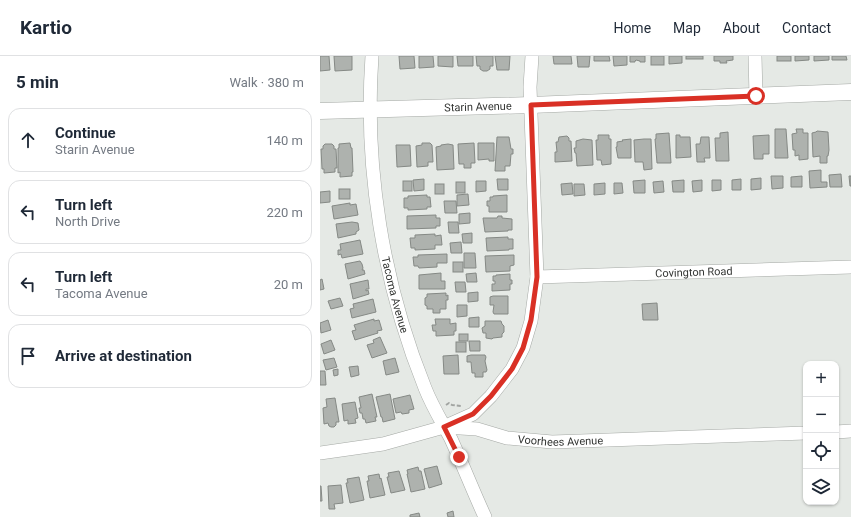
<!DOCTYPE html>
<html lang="en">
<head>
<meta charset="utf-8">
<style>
	:root { --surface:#fff; --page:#f2f2f3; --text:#1f2937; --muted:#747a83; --line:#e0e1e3 }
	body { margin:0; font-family:Roboto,sans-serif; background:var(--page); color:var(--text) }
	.controls { position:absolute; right:12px; bottom:12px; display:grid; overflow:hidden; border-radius:8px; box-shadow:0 1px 3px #0004 }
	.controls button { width:36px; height:36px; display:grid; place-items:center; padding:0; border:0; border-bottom:1px solid var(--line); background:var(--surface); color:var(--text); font:20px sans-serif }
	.stop { position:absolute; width:12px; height:12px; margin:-9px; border:3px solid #d93025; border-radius:50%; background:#fff }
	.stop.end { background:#d93025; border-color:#fff; box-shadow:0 1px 4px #0008 }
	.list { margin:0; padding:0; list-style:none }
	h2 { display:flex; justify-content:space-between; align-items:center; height:52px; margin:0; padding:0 16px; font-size:17px }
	h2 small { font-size:13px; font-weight:400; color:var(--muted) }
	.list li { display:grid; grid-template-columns:26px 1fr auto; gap:12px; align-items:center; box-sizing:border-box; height:64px; margin:0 8px 8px; padding:0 8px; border:1px solid var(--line); border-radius:12px }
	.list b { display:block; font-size:15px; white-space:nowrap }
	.list p { margin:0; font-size:13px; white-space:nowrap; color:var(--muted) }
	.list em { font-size:13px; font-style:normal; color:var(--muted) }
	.icon { flex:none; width:22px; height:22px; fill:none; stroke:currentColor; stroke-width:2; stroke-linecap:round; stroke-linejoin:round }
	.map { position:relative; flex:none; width:531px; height:461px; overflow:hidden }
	header { display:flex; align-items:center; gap:24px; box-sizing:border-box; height:56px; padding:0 20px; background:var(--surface); border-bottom:1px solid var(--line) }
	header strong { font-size:19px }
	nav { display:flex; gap:22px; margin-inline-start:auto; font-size:14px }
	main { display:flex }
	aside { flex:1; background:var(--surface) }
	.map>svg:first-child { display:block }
	.building { fill:#aeb2ae; stroke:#858985 }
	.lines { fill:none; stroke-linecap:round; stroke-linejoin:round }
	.minor-casing { stroke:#a5a9a5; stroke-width:14 }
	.tertiary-casing { stroke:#a5a9a5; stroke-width:17 }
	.path { stroke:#a1a4a1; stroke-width:2; stroke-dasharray:4 2; stroke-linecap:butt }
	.minor { stroke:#fff; stroke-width:13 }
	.tertiary { stroke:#fff; stroke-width:16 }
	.route { stroke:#d93025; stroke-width:5 }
	.labels { text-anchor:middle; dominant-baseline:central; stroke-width:3.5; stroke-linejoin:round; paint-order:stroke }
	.street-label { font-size:11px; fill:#323432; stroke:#f2f6f2 }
</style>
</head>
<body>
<header>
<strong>Kartio</strong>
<nav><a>Home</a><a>Map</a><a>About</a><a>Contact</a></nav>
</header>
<main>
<aside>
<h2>5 min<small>Walk · 380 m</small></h2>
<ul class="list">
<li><svg class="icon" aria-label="ahead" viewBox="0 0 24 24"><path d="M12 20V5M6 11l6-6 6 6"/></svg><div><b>Continue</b><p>Starin Avenue</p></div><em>140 m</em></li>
<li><svg class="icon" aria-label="left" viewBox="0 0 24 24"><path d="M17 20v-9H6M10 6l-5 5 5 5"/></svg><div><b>Turn left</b><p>North Drive</p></div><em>220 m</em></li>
<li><svg class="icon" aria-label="left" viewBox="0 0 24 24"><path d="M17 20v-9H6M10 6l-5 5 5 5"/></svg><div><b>Turn left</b><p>Tacoma Avenue</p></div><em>20 m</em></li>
<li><svg class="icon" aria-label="arrive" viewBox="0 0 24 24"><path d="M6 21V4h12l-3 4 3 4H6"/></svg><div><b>Arrive at destination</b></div></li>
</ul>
</aside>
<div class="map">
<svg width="531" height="461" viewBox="0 0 531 461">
	<rect width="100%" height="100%" fill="#e5e9e5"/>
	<!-- building -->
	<g class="building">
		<path d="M0 0H9L10 14 0 15Z"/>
		<path d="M14 0H32V14L15 15Z"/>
		<path d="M79 0H94L95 12 80 13Z"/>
		<path d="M99 0H113L114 11 99 12Z"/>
		<path d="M118 0H133V11L118 10Z"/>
		<path d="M137 0H153V10H138Z"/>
		<path d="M156 0H173V10H170V13L167 15H163L160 13V10H157Z"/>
		<path d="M175 0H190L189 14H177Z"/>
		<path d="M233 0H251L252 8H234Z"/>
		<path d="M257 0H270L269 11H258Z"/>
		<path d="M274 0H289L290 5H274Z"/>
		<path d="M293 0H307V9L294 10Z"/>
		<path d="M310 0H325V6H320V5L316 4 315 5V6H310Z"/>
		<rect x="331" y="0" width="13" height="9"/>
		<path d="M349 0H362V7L349 8Z"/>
		<rect x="366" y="0" width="17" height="3"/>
		<path d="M394 0H413V4L406 5 407 7H400V5H394Z"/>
		<rect x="457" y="0" width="14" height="5"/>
		<path d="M475 0H489V4L475 5Z"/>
		<path d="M494 0H509V4L494 5Z"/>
		<path d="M512 0H526L527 4H512Z"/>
		<path d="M455 73H466L468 102H455Z"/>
		<path d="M476 73H483V77H488V103L479 104V99L475 100V94H473L472 78 477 77Z"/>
		<path d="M497 75 508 76 509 94 508 100H507V107H500V100L493 101 492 77 496 76Z"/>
		<path d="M408 76 409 105H396L395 82H400V77Z"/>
		<path d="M349 77 351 107H337L335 83H336V78Z"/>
		<path d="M278 79H289V83H291V108L282 109 281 104H277L276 84H278Z"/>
		<path d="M356 79H360V81H370L371 101 356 102Z"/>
		<path d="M449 79V98H443V103H434L433 80Z"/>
		<path d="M247 80 249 82V85H251L252 105 235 106V96H237L236 86H238L239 81Z"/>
		<path d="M177 81H189L191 93H193V98H191L190 110H185V115H175Z"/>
		<path d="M381 81H389L390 102H384L385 106H377L376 88H380Z"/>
		<path d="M263 83 272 84 273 109 257 110 256 97H255L254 92H256V85Z"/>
		<path d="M311 83V102H298L296 91H297V86L303 85 302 84Z"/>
		<path d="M324 83H331L332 113 324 114 323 106H315L314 84Z"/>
		<path d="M30 87 31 92H32L33 116H32V120L20 121V116L18 117V92H19V88Z"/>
		<path d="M102 87H110L112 89 113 106H108V110L97 111 96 90 102 89Z"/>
		<path d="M154 87 155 107H151V112H144V108H139L138 88Z"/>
		<path d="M158 87H174V105H169V103L158 104Z"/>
		<path d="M5 88H12L14 90V93H16L17 112H15V116L4 117V113H2L1 93H3V90Z"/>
		<path d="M128 88 133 89 134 113 117 114 116 91 121 90V89Z"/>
		<path d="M76 89H90L91 110 77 111Z"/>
		<path d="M501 114V126H507V131L490 132 489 115Z"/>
		<path d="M521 118 522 131H510L509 119Z"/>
		<path d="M451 120H463V132L452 133Z"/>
		<path d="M482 120V131H471V121Z"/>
		<path d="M529 120H531V130H530Z"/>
		<path d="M441 122V133L431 134V123Z"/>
		<path d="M104 123V134L94 135 93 124Z"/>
		<path d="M177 123H188V134H178Z"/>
		<path d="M421 123V134H412V124Z"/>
		<path d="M325 124V137H314L313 125Z"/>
		<path d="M364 124V136H353L352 125Z"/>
		<path d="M382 124V135L373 136 372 125Z"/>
		<path d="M392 124H401V134L392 135Z"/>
		<rect x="83" y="125" width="9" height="10"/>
		<path d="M156 125H166V135L156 136Z"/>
		<path d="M343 125 344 136 334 137 333 126Z"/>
		<rect x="136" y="126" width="9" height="11"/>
		<path d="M252 127 253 138 242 139 241 128Z"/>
		<path d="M285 127V138L274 139V128Z"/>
		<path d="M294 127H302L303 137 294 138Z"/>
		<rect x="115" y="128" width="9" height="10"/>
		<path d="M254 128H264L265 139 254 140Z"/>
		<rect x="19" y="133" width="11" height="10"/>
		<path d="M10 135V146L0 147V136Z"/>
		<path d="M148 138 149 149 137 150V139Z"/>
		<path d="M107 139V141H110L111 151H107V153L88 154V152H84V142H88V140Z"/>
		<path d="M187 139V156H169V150H167V145H170V141H173V140Z"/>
		<path d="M124 145H136L137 157H125Z"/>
		<path d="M30 147V149L36 148 38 159 14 163 12 150Z"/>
		<path d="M150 157V167L139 168V158Z"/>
		<path d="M116 159V162H120V170H116V172L87 173V160Z"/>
		<path d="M178 160H182V162L192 163V174H188V175L165 176 163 162H177Z"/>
		<path d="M32 166 38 167 39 174 36 176V178L18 182 16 168Z"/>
		<path d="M128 166H138L139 177H129Z"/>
		<path d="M152 177V187H143L142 178Z"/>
		<path d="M115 178V180L121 179 122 189H115V193L95 194V192H91L90 182H95V179Z"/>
		<path d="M188 181V183H193V193H189V194L167 195 166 182Z"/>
		<path d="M40 184 43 198 22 202 21 198 18 199V194H21L20 188Z"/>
		<path d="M141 186 142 197H131L130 187Z"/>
		<path d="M144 197H155L156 212H144Z"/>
		<path d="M127 198V207H117V211L99 212 98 210H94L93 201H98V199Z"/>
		<path d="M194 199V209L190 210V215L166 216 165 200Z"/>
		<path d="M40 205 42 208 43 212 42 214H44L45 218 28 223 25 208Z"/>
		<rect x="133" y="206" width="10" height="10"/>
		<path d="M121 217V225H125V233H99V219Z"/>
		<path d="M156 217 157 226H147L146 218Z"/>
		<path d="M190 218V224H192V228H190V234L172 235V228H175V225H173V220H176V219Z"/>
		<path d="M2 223 4 233 0 234V224Z"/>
		<path d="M48 224 49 233H46V235L48 234 49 238 33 243 30 228Z"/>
		<path d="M135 226H145L146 236H136Z"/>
		<path d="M158 236V245L148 246V237Z"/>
		<path d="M126 237V240L128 239V244H126V253H120V257H113V253H107V250L105 249V242L107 241V238Z"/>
		<path d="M173 240H188V258H174L173 256 174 249H170V241Z"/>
		<path d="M20 242 23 250 11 253 8 245Z"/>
		<path d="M53 243 56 256 32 262 30 253 34 252 33 248Z"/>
		<path d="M337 247 338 264H323L322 248Z"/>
		<path d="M137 249H147V260L137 261Z"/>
		<path d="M159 261V271H149V262Z"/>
		<path d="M54 263V265L59 264 62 274 57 275 58 277 35 284 32 275 36 274 34 269Z"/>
		<path d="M115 263H130V268L136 267V275H134V279L116 280V275H113L112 269H116Z"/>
		<path d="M8 264 11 274 1 277 0 267Z"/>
		<path d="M165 265H181L182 268 184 270V276L182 278V281L173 282 172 283 166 282V277H163L162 272 165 270Z"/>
		<rect x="139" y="278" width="9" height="7"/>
		<path d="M60 281 67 297 52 302 47 289 54 287 53 284Z"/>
		<path d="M11 284 15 294 4 298 1 288Z"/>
		<path d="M149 285H160V295H150Z"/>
		<rect x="136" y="286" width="10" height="10"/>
		<path d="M138 299 139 318H124L123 300Z"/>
		<path d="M151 299H165L166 301 165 305 167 314 166 316H163V321H155V317H152L151 306H147V300Z"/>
		<path d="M14 302 17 311 6 314 3 304Z"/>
		<path d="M75 302 79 316 66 319 63 305Z"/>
		<path d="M38 310 39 319 31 321 29 311Z"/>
		<path d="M18 313V319L14 320 13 314Z"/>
		<path d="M0 315H5L6 329H0Z"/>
		<path d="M52 338 57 361H55L56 365 46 367 45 363H43L42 357H40L39 352H41L39 341Z"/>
		<path d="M70 338 75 363 63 366 62 361H61L56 341Z"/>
		<path d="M90 339 94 353 89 354V357L82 358 81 356 76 357 73 343Z"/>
		<path d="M15 342 19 366H16V369L14 371H11L9 370 8 367 4 368 3 352 7 351 6 343Z"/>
		<path d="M35 346 38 362 35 363 36 367 28 368V364L24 365 22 348Z"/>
		<path d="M117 410 122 428 109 432 104 413Z"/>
		<path d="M98 411 99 415H101L105 433 91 436 87 418H88L87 414Z"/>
		<path d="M79 415 85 434 71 437 67 421H69L68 417Z"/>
		<path d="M59 418 60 423 61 422 65 439 50 442 47 425H49L48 420Z"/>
		<path d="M39 421 44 444 30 447 26 427H28L27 423Z"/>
		<path d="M21 429 23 447 14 448 15 453H9L8 430Z"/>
		<path d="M0 430H1L2 445H0Z"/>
		<path d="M133 455 134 461H128L127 457Z"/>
		<path d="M99 457 100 461H90V459Z"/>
	</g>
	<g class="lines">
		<!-- minor casing -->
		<g class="minor-casing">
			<g id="minor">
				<path id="s1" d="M52 0C44 112 63 228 105 332 112 350 122 366 131 383 143 409 153 435 165 461"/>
				<path d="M435 0 436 40"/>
				<path id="s2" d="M217 221 531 211"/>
				<path d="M126 370 153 358 171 340 192 313 203 292 211 265 217 221 210 31 212 0"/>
				<path d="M516 376 531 375"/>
				<path id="s3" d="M0 397 63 388 124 371 157 373 187 382 232 386 486 377"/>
			</g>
		</g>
		<!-- tertiary casing -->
		<g class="tertiary-casing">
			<g id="tertiary">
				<path id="s4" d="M0 55 211 49 531 36"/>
			</g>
		</g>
		<!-- path -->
		<path class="path" d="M126 349 129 347 132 349 141 350"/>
		<!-- minor -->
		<use href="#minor" class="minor"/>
		<!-- tertiary -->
		<use href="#tertiary" class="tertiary"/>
	</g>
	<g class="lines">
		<!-- route -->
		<path class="route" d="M139 401 124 371 153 358 171 340 192 313 203 292 211 264 217 221 211 49 436 40"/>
	</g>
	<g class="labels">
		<!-- street labels -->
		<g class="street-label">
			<text stroke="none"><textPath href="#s4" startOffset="158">Starin Avenue</textPath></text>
			<text stroke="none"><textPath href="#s2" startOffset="157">Covington Road</textPath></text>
			<text stroke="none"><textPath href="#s1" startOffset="241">Tacoma Avenue</textPath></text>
			<text stroke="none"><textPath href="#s3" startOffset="245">Voorhees Avenue</textPath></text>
		</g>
	</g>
</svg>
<div class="controls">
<button>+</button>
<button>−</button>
<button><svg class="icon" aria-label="locate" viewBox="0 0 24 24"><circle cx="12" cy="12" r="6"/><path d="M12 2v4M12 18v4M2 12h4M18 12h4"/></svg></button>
<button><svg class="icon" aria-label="layers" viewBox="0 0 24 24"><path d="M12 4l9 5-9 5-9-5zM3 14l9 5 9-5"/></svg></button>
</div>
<div class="stop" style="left:436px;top:40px"></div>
<div class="stop end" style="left:139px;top:401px"></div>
</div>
</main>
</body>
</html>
